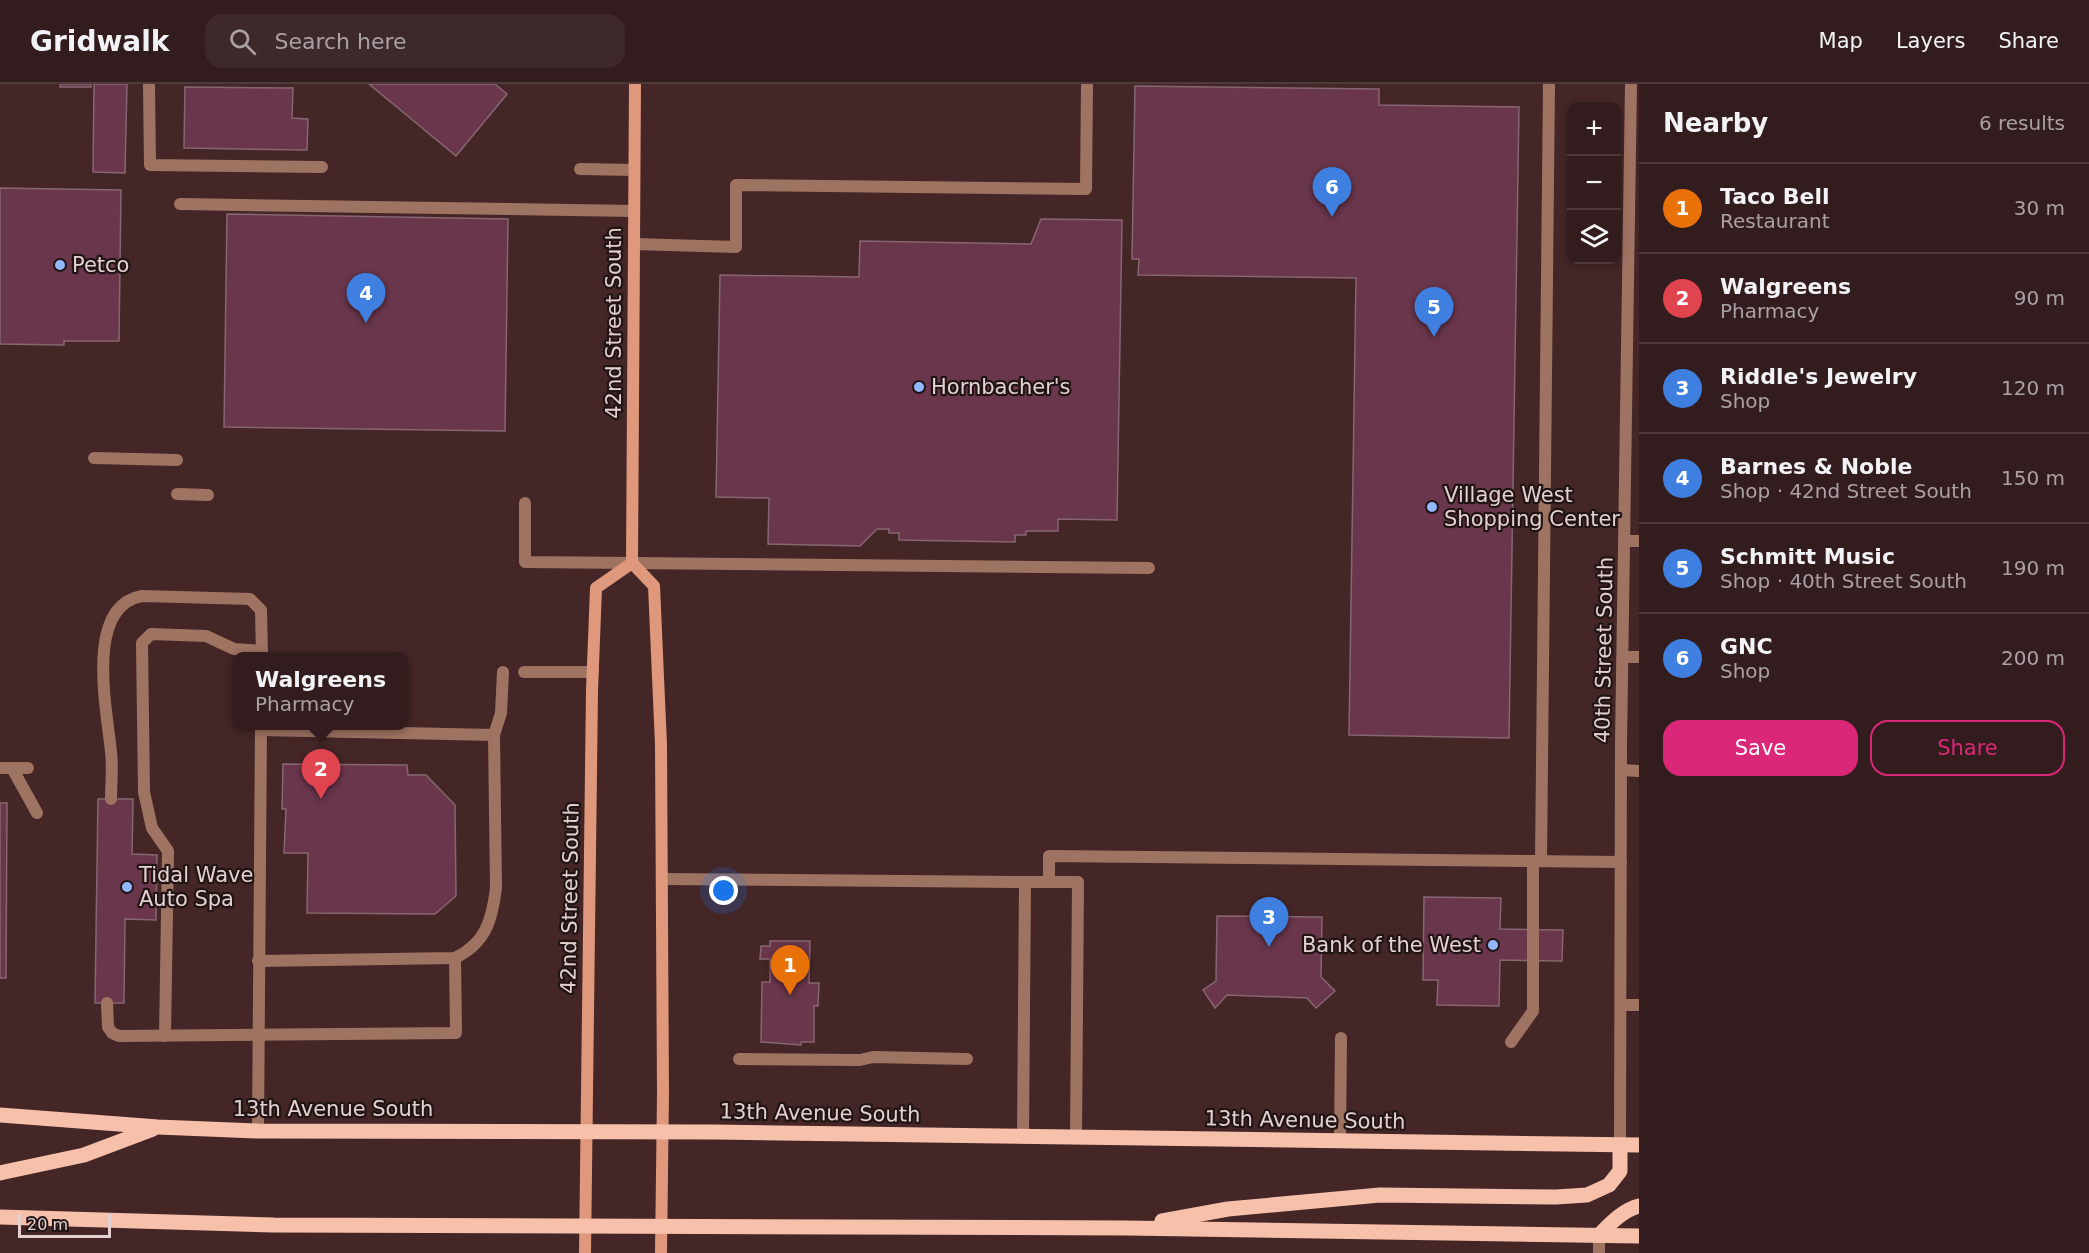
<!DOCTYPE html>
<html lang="en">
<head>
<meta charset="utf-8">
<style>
	:root { --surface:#331c1d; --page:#3e292a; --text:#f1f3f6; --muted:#a9a1a4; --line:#4e3a3b; --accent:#db2777 }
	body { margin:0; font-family:"DejaVu Sans",sans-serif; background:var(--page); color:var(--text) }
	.controls { position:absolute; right:18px; top:18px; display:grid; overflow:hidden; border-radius:12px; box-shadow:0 3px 9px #0003 }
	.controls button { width:54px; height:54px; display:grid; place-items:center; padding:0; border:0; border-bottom:2px solid var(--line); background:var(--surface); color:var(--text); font:30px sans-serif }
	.scale { position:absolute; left:18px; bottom:15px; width:93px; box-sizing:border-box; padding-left:6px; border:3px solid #e4d0d0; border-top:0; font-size:16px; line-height:21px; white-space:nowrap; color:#e4d0d0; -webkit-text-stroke:4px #211414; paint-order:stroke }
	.you { position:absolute; left:724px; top:807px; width:21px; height:21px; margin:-15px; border:4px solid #fff; border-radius:50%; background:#1a73e8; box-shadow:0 0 0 9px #1a73e833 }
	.badge { display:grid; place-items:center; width:39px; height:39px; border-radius:50%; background:var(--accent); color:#fff; font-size:20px; font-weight:700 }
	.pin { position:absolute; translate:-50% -50px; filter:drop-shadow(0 2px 3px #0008) }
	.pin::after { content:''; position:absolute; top:32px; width:21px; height:18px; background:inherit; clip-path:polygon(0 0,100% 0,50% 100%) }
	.popup { position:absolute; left:232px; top:568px; width:177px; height:78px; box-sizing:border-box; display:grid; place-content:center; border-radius:12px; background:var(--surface); filter:drop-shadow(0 2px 4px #0005); font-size:20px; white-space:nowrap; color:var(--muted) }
	.popup b { font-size:22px; color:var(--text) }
	.popup::after { content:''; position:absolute; left:50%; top:100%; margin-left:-12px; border:12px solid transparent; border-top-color:var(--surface) }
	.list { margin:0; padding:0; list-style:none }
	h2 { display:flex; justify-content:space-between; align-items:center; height:78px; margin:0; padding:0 24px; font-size:26px }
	h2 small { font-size:20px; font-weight:400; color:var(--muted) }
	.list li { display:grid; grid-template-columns:39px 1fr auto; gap:18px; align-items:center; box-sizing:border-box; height:90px; padding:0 24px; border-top:2px solid var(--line) }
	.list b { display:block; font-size:22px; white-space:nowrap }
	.list p { margin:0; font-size:20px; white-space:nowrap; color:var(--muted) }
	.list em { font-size:20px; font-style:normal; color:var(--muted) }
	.actions { display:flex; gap:12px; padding:18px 24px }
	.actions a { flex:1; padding:14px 0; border:2px solid var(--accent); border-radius:18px; text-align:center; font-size:21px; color:var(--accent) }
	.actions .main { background:var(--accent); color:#fff }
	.icon { flex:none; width:33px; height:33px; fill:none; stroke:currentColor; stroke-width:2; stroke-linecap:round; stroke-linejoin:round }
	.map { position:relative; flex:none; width:1639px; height:1169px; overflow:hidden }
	header { display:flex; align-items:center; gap:36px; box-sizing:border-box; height:84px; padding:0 30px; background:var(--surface); border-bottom:2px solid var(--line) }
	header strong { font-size:28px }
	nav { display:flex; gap:33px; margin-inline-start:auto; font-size:21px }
	.search { width:420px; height:54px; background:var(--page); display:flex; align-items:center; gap:15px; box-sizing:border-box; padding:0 21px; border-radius:18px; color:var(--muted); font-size:22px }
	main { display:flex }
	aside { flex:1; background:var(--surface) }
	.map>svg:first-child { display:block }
	.building { fill:#6a364b; stroke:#866671; stroke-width:1.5 }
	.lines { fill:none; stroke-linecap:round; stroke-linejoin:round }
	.lane { stroke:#9f7362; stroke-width:12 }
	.street { stroke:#9f7362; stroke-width:12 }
	.secondary { stroke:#df987c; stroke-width:12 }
	.primary { stroke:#f7c0aa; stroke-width:15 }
	.poi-dot { fill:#93b7fd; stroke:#211414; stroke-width:2 }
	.labels { text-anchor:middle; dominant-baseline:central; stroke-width:4.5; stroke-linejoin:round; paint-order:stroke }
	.poi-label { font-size:21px; fill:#e4d0d0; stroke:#211414; text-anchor:start }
	.street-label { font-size:21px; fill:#e4d0d0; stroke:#211414 }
</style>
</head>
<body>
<header>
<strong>Gridwalk</strong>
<div class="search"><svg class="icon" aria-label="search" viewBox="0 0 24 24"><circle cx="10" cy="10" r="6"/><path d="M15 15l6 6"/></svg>Search here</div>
<nav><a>Map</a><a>Layers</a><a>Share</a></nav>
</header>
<main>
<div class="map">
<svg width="1639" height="1169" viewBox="0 0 1639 1169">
	<rect width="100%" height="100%" fill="#442627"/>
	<!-- building -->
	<g class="building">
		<rect x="60" y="0" width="31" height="3"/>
		<path d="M94 0H127L125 89 93 88Z"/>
		<path d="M369 0H495L507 10 456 72Z"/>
		<path d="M1135 2 1379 5V21L1519 23 1509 654 1349 651 1356 194 1138 191 1139 175H1132Z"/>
		<path d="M185 3 293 4 292 34 308 35 307 66 184 64Z"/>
		<path d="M0 104 121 106 119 257H64V261L0 260Z"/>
		<path d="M227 130 508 135 505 347 224 343Z"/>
		<path d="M1041 135 1122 136 1117 436 1058 435V447H1026V451H1015V458L899 456V449H889V445H877L860 462 768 460 769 414 716 413 720 191 859 193 860 157 1031 160Z"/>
		<path d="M283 680 407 681 408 691H426L455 721 456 812 435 830 307 829 308 769H284L286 725H282Z"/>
		<path d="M98 715H133L132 770 157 771 156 836 125 835 124 919H95Z"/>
		<path d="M0 719H7L6 894H0Z"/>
		<path d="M1424 813 1501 814 1500 845 1563 846 1562 877 1500 876 1499 922 1437 921 1438 896H1423Z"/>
		<path d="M1217 832 1322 833 1321 893 1335 907 1316 924 1307 914 1227 911 1215 924 1203 906 1216 897Z"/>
		<path d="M770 857H810L809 899H819L818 922H814V958H801V961L761 958 762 898H770V875H760L761 862H770Z"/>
	</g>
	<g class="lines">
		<!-- lane -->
		<g class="lane">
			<path d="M149 0 150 81 322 83"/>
			<path d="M580 85 634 86"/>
			<path d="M180 120 634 127"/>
			<path d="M634 160 736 163V101L1086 105 1087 0"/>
			<path d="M94 374 177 376"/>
			<path d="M177 410 208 411"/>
			<path d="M525 419V478L1149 484"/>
			<path d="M1626 457H1639"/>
			<path d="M1623 573H1639"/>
			<path d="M524 588H593"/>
			<path d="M494 651 501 629 503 588"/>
			<path d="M0 684H28"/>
			<path d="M12 684 37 729"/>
			<path d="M1621 686 1639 687"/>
			<path d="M111 715C111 699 113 684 111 668 107 626 84 522 142 512L250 515 261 526 262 572"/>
			<path d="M1541 777 1549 0"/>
			<path d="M662 795 1025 798 1023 1053"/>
			<path d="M1025 798H1078L1076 1054"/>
			<path d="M1049 798V772L1621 778"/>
			<path d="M258 877 455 874C486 859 492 836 496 804L494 651 261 646"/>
			<path d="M107 919 108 943 112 949 119 952 456 949 455 874"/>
			<path d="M1622 921H1639"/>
			<path d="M165 952 168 767 152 744 144 708 142 559 151 550 206 552 234 565 262 567"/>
			<path d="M1511 958 1533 927V777"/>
			<path d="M739 975 860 976 873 973 967 975"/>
			<path d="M258 1047 261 642"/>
			<path d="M1340 1057 1341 954"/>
		</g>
		<!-- street -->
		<g class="street">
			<path d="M1620 1061 1621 659 1631 0"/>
			<path d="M1599 1169V1151"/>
		</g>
		<!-- secondary -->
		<g class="secondary">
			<path d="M635 0 632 479 654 502 661 661 663 1009 661 1169"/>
			<path d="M585 1169 592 607 596 504 632 479"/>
		</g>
		<!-- primary -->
		<g class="primary">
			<path d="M0 1031 158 1043 258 1047 714 1048 1639 1061"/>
			<path d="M0 1089 84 1071 153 1045"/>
			<path d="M0 1133 274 1141 1127 1144 1639 1152"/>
			<path d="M1162 1137 1228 1125 1380 1111 1556 1113 1587 1111 1609 1101 1620 1087V1061"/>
			<path d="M1599 1151C1611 1139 1623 1126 1639 1122"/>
		</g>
	</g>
	<!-- markers -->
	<g class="poi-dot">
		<circle cx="60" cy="181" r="6"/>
		<circle cx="919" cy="303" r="6"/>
		<circle cx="1432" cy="423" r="6"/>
		<circle cx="127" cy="803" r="6"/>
		<circle cx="1493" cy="861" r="6"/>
	</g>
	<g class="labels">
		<!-- poi labels -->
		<g class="poi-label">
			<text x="72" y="181">Petco</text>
			<text x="931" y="303">Hornbacher's</text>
			<text x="1444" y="411">Village West<tspan x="1444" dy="24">Shopping Center</tspan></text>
			<text x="139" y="791">Tidal Wave<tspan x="139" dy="24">Auto Spa</tspan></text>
			<text x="1481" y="861" text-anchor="end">Bank of the West</text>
		</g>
		<!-- street labels -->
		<g class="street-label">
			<text transform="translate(614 239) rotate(-90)">42nd Street South</text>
			<text transform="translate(1604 566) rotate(-89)">40th Street South</text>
			<text transform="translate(570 814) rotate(-89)">42nd Street South</text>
			<text x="333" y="1025">13th Avenue South</text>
			<text transform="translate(820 1029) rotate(1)">13th Avenue South</text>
			<text transform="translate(1305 1036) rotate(1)">13th Avenue South</text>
		</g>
	</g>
</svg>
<div class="controls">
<button>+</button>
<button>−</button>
<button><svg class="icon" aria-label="layers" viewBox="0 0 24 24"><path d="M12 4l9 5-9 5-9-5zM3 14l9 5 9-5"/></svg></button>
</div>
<div class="scale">20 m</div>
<div class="you"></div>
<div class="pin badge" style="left:790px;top:911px;background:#e8710a">1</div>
<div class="pin badge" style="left:321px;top:715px;background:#e0444e">2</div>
<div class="popup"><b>Walgreens</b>Pharmacy</div>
<div class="pin badge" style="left:1269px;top:863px;background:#3f7fe0">3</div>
<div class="pin badge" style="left:366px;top:239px;background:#3f7fe0">4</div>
<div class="pin badge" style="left:1434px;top:253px;background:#3f7fe0">5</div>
<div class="pin badge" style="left:1332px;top:133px;background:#3f7fe0">6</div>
</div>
<aside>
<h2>Nearby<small>6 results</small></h2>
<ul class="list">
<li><span class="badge" style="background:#e8710a">1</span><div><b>Taco Bell</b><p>Restaurant</p></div><em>30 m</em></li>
<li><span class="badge" style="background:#e0444e">2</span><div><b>Walgreens</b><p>Pharmacy</p></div><em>90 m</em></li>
<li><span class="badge" style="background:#3f7fe0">3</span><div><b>Riddle's Jewelry</b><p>Shop</p></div><em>120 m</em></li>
<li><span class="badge" style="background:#3f7fe0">4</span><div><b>Barnes &amp; Noble</b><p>Shop · 42nd Street South</p></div><em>150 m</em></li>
<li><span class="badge" style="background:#3f7fe0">5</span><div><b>Schmitt Music</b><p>Shop · 40th Street South</p></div><em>190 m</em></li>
<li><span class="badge" style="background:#3f7fe0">6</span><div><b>GNC</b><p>Shop</p></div><em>200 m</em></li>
</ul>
<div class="actions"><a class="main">Save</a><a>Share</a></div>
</aside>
</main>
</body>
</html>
